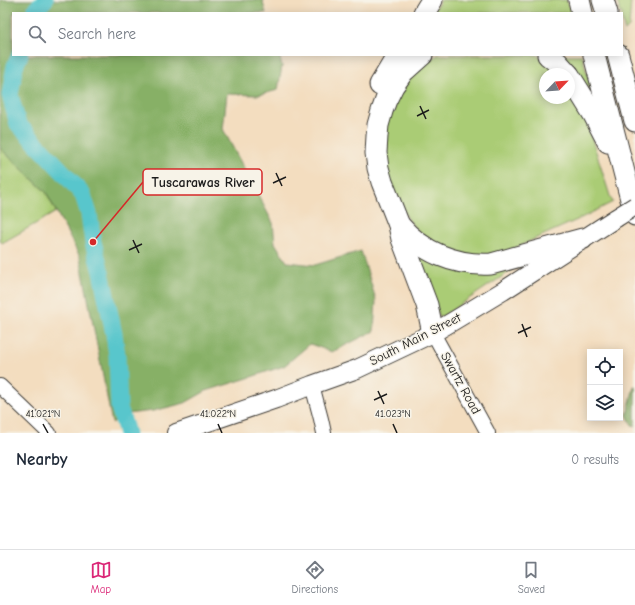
<!DOCTYPE html>
<html lang="en">
<head>
<meta charset="utf-8">
<style>
	:root { --surface:#fff; --page:#f6f6f7; --text:#1f2937; --muted:#747a83; --line:#e0e1e3; --accent:#db2777 }
	body { margin:0; font-family:"Comic Neue",sans-serif; background:var(--page); color:var(--text) }
	.controls { position:absolute; right:12px; bottom:12px; display:grid; overflow:hidden; border-radius:0px; box-shadow:0 2px 10px #0003 }
	.controls button { width:36px; height:36px; display:grid; place-items:center; padding:0; border:0; border-bottom:1px solid var(--line); background:var(--surface); color:var(--text); font:20px sans-serif }
	.compass { position:absolute; left:539px; top:68px; width:36px; height:36px; border-radius:50%; background:var(--surface); box-shadow:0 2px 10px #0003; rotate:65deg }
	.list { margin:0; padding:0; list-style:none }
	h2 { display:flex; justify-content:space-between; align-items:center; height:52px; margin:0; padding:0 16px; font-size:17px }
	h2 small { font-size:13px; font-weight:400; color:var(--muted) }
	.icon { flex:none; width:22px; height:22px; fill:none; stroke:currentColor; stroke-width:2; stroke-linecap:round; stroke-linejoin:round }
	.map { position:relative; flex:none; width:635px; height:433px; overflow:hidden }
	.search { position:absolute; background:var(--surface); box-shadow:0 2px 10px #0003; left:12px; right:12px; top:12px; height:44px; display:flex; align-items:center; gap:10px; box-sizing:border-box; padding:0 14px; border-radius:0px; color:var(--muted); font-size:15px }
	.sheet { height:116px; background:var(--surface) }
	nav { display:flex; justify-content:space-around; align-items:center; box-sizing:border-box; height:56px; border-top:1px solid var(--line); background:var(--surface); font-size:11px; color:var(--muted) }
	nav a { display:grid; justify-items:center; gap:2px }
	nav .on { color:var(--accent) }
	.map>svg:first-child { display:block }
	.green { fill:#aacc75; stroke:#637448 }
	.forest { fill:#87b066; stroke:#526641 }
	.lines { fill:none; stroke-linecap:round; stroke-linejoin:round }
	.river { stroke:#58c6cc; stroke-width:17 }
	.minor-casing { stroke:#3c3934; stroke-width:16 }
	.major-casing { stroke:#3c3934; stroke-width:20 }
	.highway-casing { stroke:#3c3934; stroke-width:23 }
	.minor { stroke:#fff; stroke-width:14 }
	.major { stroke:#fff; stroke-width:18 }
	.highway { stroke:#fff; stroke-width:21 }
	.major-bridge-casing { stroke:#3c3934; stroke-width:20; stroke-linecap:butt }
	.major-bridge { stroke:#fff; stroke-width:18 }
	.ticks { fill:none; stroke:#1c1c1c; stroke-width:1.5 }
	.labels { text-anchor:middle; dominant-baseline:central; stroke-width:3; stroke-linejoin:round; paint-order:stroke }
	.street-label { font-size:13px; fill:#1c1c1c; stroke:#f7f3e8 }
	.ticks-label { font-size:10px; text-anchor:middle; fill:#1c1c1c; stroke:#f7f3e8; stroke-width:3; stroke-linejoin:round; paint-order:stroke }
	.leader { fill:none; stroke:#d62828; stroke-width:1.5 }
	.callout-dot { fill:#d62828; stroke:#f7f3e8; stroke-width:1.5 }
	.callout { fill:#f7f3e8; stroke:#d62828; stroke-width:1.5 }
	.callout-label { font-size:14px; text-anchor:middle; font-weight:bold; fill:#1c1c1c }
</style>
</head>
<body>
<div class="map">
<svg width="635" height="433" viewBox="0 0 635 433">
	<rect width="100%" height="100%" fill="#f7f3e8"/>
	<filter id="ink" filterUnits="userSpaceOnUse"><feTurbulence type="fractalNoise" baseFrequency=".025" numOctaves="2"/><feDisplacementMap in="SourceGraphic" scale="8" xChannelSelector="R" yChannelSelector="G"/><feConvolveMatrix kernelMatrix="1 2 1 2 8 2 1 2 1" color-interpolation-filters="sRGB"/></filter>
	<filter id="wash" filterUnits="userSpaceOnUse"><feTurbulence type="fractalNoise" baseFrequency=".012" numOctaves="4" result="noise"/><feDisplacementMap in="SourceGraphic" scale="16" xChannelSelector="R" yChannelSelector="G"/><feGaussianBlur stdDeviation="0.9" result="paint"/><feColorMatrix in="noise" values="0 0 0 0 0 0 0 0 0 0 0 0 0 0 0 0 0 1.4 0 .05"/><feComposite in="paint" operator="in"/></filter>
	<g filter="url(#wash)">
		<rect width="100%" height="100%" fill="#f3ddbf"/>
		<!-- green -->
		<g class="green">
			<path d="M441 0H567L571 13H432Z"/>
			<path d="M617 0H631L629 27 625 31 622 20V13H620Z"/>
			<path d="M438 55H537L555 64 561 74H545V98H569V85L580 101 610 196 613 202 577 220 499 255 470 259 436 247 413 226 393 196 383 165 385 124 398 90 429 60Z"/>
			<path d="M559 55H582L592 93Z"/>
			<path d="M0 148 46 192 56 212 2 243 0 240Z"/>
			<path d="M407 238 511 266 512 270 440 318Z"/>
		</g>
		<!-- forest -->
		<g class="forest">
			<path d="M0 0H264L263 3 266 13H13V55H279L282 66 278 90 259 95 227 94 223 129 273 223 275 243 287 262 315 265 361 251 376 300 374 331 332 352 310 344 284 366 248 378 206 391 185 403 153 411 127 414 112 423 80 257 46 192 0 148Z"/>
			<path d="M634 386H635V426L632 425 627 415Z"/>
		</g>
		<g class="lines">
			<!-- river -->
			<g class="river">
				<path d="M35 13V10L45 0"/>
				<path d="M20 55 15 66 10 95 18 124 64 173 83 195 89 214 93 242 101 272 114 334 117 355 119 407 127 433"/>
			</g>
		</g>
	</g>
	<g filter="url(#ink)">
		<g class="lines">
			<!-- minor casing -->
			<g class="minor-casing">
				<g id="minor">
					<path d="M433 333 488 433"/>
					<path d="M312 385 321 419 324 433"/>
					<path d="M0 386 49 433"/>
				</g>
			</g>
			<!-- major casing -->
			<g class="major-casing">
				<path id="major" d="M176 433 276 399 312 385 357 369 433 333 455 320 503 291 616 218"/>
			</g>
			<!-- highway casing -->
			<g class="highway-casing">
				<g id="highway">
					<path d="M579 0 582 13"/>
					<path d="M603 0 607 13"/>
					<path d="M424 13 432 0"/>
					<path d="M422 55 403 72 393 86 386 100 382 111 378 125 377 136 376 153 378 168 382 182 399 225 402 239 427 305 433 333"/>
					<path d="M548 55 558 63 568 74"/>
					<path d="M594 55 635 215"/>
					<path d="M618 55 635 121"/>
					<path d="M569 75 594 115 608 142"/>
					<path d="M380 85 398 55"/>
					<path d="M399 225C422 252 455 266 491 264L582 239"/>
				</g>
			</g>
			<!-- minor -->
			<use href="#minor" class="minor"/>
			<!-- major -->
			<use href="#major" class="major"/>
			<!-- highway -->
			<use href="#highway" class="highway"/>
			<!-- major-bridge casing -->
			<g class="major-bridge-casing">
				<path id="major-bridge" d="M616 218 635 206"/>
			</g>
			<!-- major-bridge -->
			<use href="#major-bridge" class="major-bridge"/>
		</g>
	</g>
	<!-- ticks -->
	<path class="ticks" d="M420 106 426 119M417 116 429 110M276 173 282 186M273 183 286 177M133 240 139 253M129 250 142 244M522 324 527 337M518 333 531 327M378 391 384 404M374 400 387 394M43 424 48 433M218 424 222 433M393 424 397 433"/>
	<g class="labels">
		<!-- street labels -->
		<g class="street-label">
			<text transform="translate(415 339) rotate(-27)">South Main Street</text>
			<text transform="translate(461 383) rotate(61)">Swartz Road</text>
		</g>
	</g>
	<g class="ticks-label">
		<text x="43" y="417">41.021°N</text>
		<text x="218" y="417">41.022°N</text>
		<text x="393" y="417">41.023°N</text>
	</g>
	<!-- callouts -->
	<path class="leader" d="M93 242L143 182"/>
	<circle class="callout-dot" cx="93" cy="242" r="4"/>
	<rect class="callout" x="143" y="169" width="119" height="26" rx="4"/>
	<g class="callout-label">
		<text x="203" y="187">Tuscarawas River</text>
	</g>
</svg>
<div class="controls">
<button><svg class="icon" aria-label="locate" viewBox="0 0 24 24"><circle cx="12" cy="12" r="6"/><path d="M12 2v4M12 18v4M2 12h4M18 12h4"/></svg></button>
<button><svg class="icon" aria-label="layers" viewBox="0 0 24 24"><path d="M12 4l9 5-9 5-9-5zM3 14l9 5 9-5"/></svg></button>
</div>
<svg class="compass" viewBox="-18 -18 36 36"><path d="M0-13l5 13h-10z" fill="#e53935"/><path d="M0 13l5-13h-10z" fill="#747a83"/></svg>
<div class="search"><svg class="icon" aria-label="search" viewBox="0 0 24 24"><circle cx="10" cy="10" r="6"/><path d="M15 15l6 6"/></svg>Search here</div>
</div>
<section class="sheet">
<h2>Nearby<small>0 results</small></h2>
<ul class="list">
</ul>
</section>
<nav>
<a class="on"><svg class="icon" aria-label="map" viewBox="0 0 24 24"><path d="M3 6l6-2 6 2 6-2v14l-6 2-6-2-6 2zM9 4v14M15 6v14"/></svg>Map</a>
<a><svg class="icon" aria-label="directions" viewBox="0 0 24 24"><path d="M12 3l9 9-9 9-9-9zM9 14v-3h6M13 9l2 2-2 2"/></svg>Directions</a>
<a><svg class="icon" aria-label="saved" viewBox="0 0 24 24"><path d="M7 4h10v16l-5-4-5 4z"/></svg>Saved</a>
</nav>
</body>
</html>
